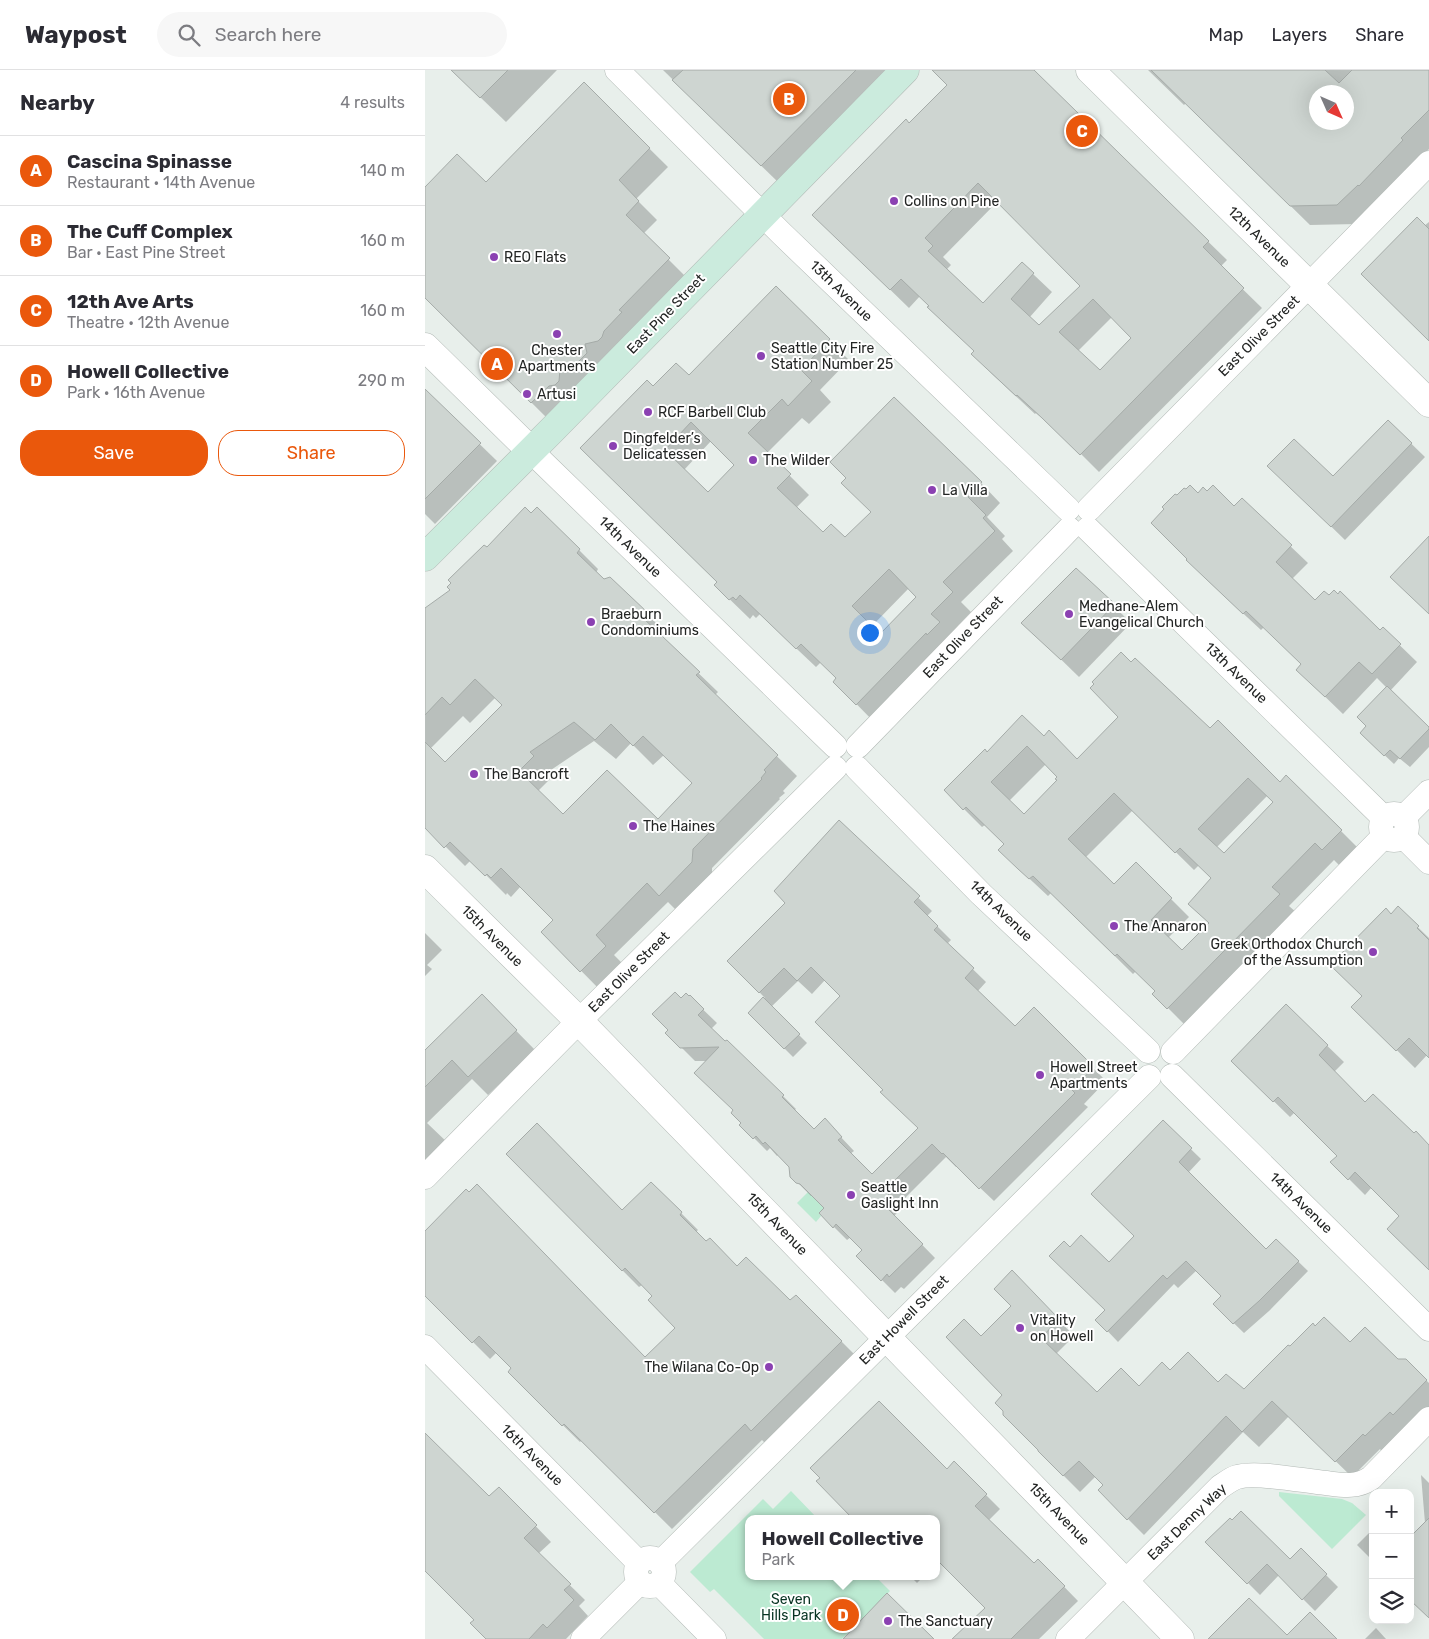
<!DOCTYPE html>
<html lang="en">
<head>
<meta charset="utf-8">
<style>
	:root { --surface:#fff; --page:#f7f7f7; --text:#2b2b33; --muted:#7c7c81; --line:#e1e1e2; --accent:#ea580c }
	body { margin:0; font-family:Rubik,sans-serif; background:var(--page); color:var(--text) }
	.controls { position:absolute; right:15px; bottom:15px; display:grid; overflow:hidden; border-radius:10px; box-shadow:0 5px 20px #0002 }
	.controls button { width:45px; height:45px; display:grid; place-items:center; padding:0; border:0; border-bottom:1px solid var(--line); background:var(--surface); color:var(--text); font:25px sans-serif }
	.compass { position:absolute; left:884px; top:15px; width:45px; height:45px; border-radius:50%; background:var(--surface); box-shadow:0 5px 20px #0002; rotate:135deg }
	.you { position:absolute; left:444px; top:562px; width:18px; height:18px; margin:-12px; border:4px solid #fff; border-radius:50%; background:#1a73e8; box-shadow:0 0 0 8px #1a73e833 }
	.badge { display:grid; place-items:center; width:32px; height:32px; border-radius:50%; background:var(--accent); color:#fff; font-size:16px; font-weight:700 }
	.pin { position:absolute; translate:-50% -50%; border:2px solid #fff; box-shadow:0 1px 5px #0006 }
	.popup { position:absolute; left:320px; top:1445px; width:195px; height:65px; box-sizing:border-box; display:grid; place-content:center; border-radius:10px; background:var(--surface); filter:drop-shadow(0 1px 4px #0005); font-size:16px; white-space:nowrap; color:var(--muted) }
	.popup b { font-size:19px; color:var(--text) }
	.popup::after { content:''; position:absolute; left:50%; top:100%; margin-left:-10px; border:10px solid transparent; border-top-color:var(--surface) }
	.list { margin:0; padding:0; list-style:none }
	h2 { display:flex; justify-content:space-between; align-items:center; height:65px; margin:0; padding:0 20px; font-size:21px }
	h2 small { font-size:16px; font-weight:400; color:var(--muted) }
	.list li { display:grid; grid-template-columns:32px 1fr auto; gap:15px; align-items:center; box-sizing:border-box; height:70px; padding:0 20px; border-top:1px solid var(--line) }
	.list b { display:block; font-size:19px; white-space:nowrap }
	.list p { margin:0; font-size:16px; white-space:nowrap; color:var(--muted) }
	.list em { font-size:16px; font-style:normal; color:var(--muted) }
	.actions { display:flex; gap:10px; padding:15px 20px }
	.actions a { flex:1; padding:11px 0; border:1px solid var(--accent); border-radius:20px; text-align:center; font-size:18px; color:var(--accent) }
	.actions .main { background:var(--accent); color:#fff }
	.icon { flex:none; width:28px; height:28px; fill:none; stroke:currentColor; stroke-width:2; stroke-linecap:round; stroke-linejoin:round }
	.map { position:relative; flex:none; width:1004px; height:1569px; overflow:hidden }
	header { display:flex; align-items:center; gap:30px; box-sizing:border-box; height:70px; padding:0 25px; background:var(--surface); border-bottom:1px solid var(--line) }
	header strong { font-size:24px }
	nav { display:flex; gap:28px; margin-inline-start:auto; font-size:18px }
	.search { width:350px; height:45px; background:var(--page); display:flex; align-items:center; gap:12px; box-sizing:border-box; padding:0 18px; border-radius:28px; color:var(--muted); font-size:19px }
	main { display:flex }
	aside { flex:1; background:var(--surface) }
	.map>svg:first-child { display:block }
	.green { fill:#bcead2 }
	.shadow { fill:#0003; fill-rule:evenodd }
	.building { fill:#ced5d1; stroke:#a5aba8; fill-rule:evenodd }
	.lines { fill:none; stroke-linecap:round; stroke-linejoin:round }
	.minor-casing { stroke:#b3bab6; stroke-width:25 }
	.tertiary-casing { stroke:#b3bab6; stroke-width:29 }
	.secondary-casing { stroke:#b3bab6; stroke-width:29 }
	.minor { stroke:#fff; stroke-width:24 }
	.tertiary { stroke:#fff; stroke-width:28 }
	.secondary { stroke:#cbebdd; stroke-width:28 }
	.poi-dot { fill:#8b41b2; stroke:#fff; stroke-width:2 }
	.labels { text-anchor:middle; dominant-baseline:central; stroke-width:4; stroke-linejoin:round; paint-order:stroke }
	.poi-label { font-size:14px; fill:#232524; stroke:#fff; text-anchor:start }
	.street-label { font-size:14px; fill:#232524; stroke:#fff }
	.park-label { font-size:14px; fill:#073322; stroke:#fff }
</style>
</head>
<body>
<header>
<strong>Waypost</strong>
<div class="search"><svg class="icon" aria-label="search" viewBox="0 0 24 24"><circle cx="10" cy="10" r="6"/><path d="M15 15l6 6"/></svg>Search here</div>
<nav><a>Map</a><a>Layers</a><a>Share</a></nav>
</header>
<main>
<aside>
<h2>Nearby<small>4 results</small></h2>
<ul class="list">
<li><span class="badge">A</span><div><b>Cascina Spinasse</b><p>Restaurant · 14th Avenue</p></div><em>140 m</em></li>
<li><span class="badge">B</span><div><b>The Cuff Complex</b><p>Bar · East Pine Street</p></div><em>160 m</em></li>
<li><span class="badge">C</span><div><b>12th Ave Arts</b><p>Theatre · 12th Avenue</p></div><em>160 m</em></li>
<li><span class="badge">D</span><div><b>Howell Collective</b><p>Park · 16th Avenue</p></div><em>290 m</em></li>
</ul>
<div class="actions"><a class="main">Save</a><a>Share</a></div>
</aside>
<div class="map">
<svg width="1004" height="1569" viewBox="0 0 1004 1569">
	<rect width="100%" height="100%" fill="#e8efeb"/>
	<!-- green -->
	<g class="green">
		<path d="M389 1116 399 1138 394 1143 396 1146 391 1152 372 1133Z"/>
		<path d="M366 1421 393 1449H324V1506H450L465 1521 417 1569H339L289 1519 285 1522 265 1502 338 1429 348 1439Z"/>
		<path d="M854 1422 917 1429 927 1433 941 1445 907 1479 854 1426Z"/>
	</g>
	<!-- shadow -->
	<g class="shadow">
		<path d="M27 0H132L81 52Z"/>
		<path d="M238 0H471L355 114Z"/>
		<path d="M525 0H607L802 190 795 197 837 238 674 402 638 366 611 343 610 344 566 303 550 282 495 226 484 238 408 164 484 55 524 15ZM573 131 656 216 614 257 604 248 627 222 608 204 558 235 521 200 526 195 518 187ZM687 247 708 268 675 302 653 281Z"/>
		<path d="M723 0H1004V79L932 154 885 155 761 33 759 35ZM892 22H922V52H892Z"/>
		<path d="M159 14 243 97 211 129 232 150 218 164 262 208 125 351 0 227V118L61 114Z"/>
		<path d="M1004 152V269L999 156Z"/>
		<path d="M351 218 424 290 395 320 406 332 384 354 377 348 342 383 384 425 371 438 398 464 420 469 556 413 575 433 562 447 580 466 577 469 588 481 536 532 546 542 525 564 533 573 451 654 410 612 413 609 396 592 391 597 335 544 331 548 328 545 325 549 290 515 293 512 176 398 228 318 264 307ZM286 371 311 396 283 424 259 400ZM484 518 493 527 455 566 446 557Z"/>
		<path d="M0 321 72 391 10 454 0 444Z"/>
		<path d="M963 351 1000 387 920 470 844 396 908 408Z"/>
		<path d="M773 424 809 438 817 430 883 493 867 509 890 532 955 562 958 559 992 592 965 621 1004 659V677L985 697 974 688 969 694 936 663 943 656 962 618 952 608 918 644 890 617 877 595 839 557 836 560 780 508Z"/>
		<path d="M62 479 154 480 173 499 171 503 221 543 240 562 237 568 293 622 290 625 372 706 358 721 360 723 354 728 355 729 287 798V811L255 844 243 832 189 885 200 896 176 921 118 862 130 850 96 816 86 827 82 823 81 825 46 790 40 796 0 756V558L27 520ZM70 628 78 636 20 693 5 679 38 646 45 653ZM169 671 191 689 206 673 228 695 239 685 269 713 233 751 138 746 113 721 127 707 123 702Z"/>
		<path d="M651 499 706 553 654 607 616 570Z"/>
		<path d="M785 660 916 761 934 779 916 797 909 790 864 836 872 843 761 956 729 924 732 921 711 901 708 904 626 823 623 826 593 798 580 774 560 755 557 757 539 739 562 683 619 667 652 691ZM621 694 634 707V710L599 745 584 731ZM842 726 850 732 799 785 791 778ZM708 740 769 800 774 795 787 808 765 834 785 854 757 882 743 868 764 847 711 794 689 816 660 788Z"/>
		<path d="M414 752 507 841 502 846 526 870 522 874 561 912 552 922 590 958 609 938 681 1011 659 1034 663 1037 569 1131 532 1096 531 1097 521 1087 482 1126 474 1135 477 1138 469 1146 510 1188 479 1219 476 1217 470 1223 433 1186 439 1180 426 1167 422 1170 395 1143 401 1138 390 1126H386L366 1106V1096L354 1084 352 1086 345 1078 342 1081 316 1055 318 1053 309 1040 283 991H270L242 963 245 960 256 930 265 927 292 953 286 959 358 1026 371 1039 369 1041 389 1060 413 1064 429 1081 425 1084 447 1106 494 1058 460 1020 417 926 400 910 387 924 373 911 346 937 382 973 368 987 324 943 340 928 304 891 362 833Z"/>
		<path d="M973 838 1004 868V987L1002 985 990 998 928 937 939 926 966 845Z"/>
		<path d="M0 863 17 880 2 895 7 899 0 906Z"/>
		<path d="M57 926 110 980 63 1025 47 1009 2 1053 25 1075 0 1100V982Z"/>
		<path d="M861 936 919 992 909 1002 940 1034 1004 1077V1199L976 1146 947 1117 940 1125 907 1092 913 1086 870 1042 865 1047 824 1007Z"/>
		<path d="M738 1052 776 1089 763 1103 841 1181 851 1170 883 1201 844 1241 819 1263 789 1234 798 1226 772 1200 753 1218 749 1214 693 1272 672 1250 682 1240 645 1179 684 1193 711 1166Z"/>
		<path d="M82 1084 198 1142 226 1113 273 1160 271 1162 312 1197 365 1232 371 1226 433 1288 344 1377 337 1370 247 1459 157 1370 155 1372 84 1302 88 1298 72 1282 65 1289 2 1226 0 1211V1162L221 1289 252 1258 229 1226 217 1215 214 1217Z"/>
		<path d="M603 1218 649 1266 631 1284 672 1323 714 1317 745 1302 819 1321 925 1274 973 1290H980L1004 1313V1341L957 1382 955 1379 927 1407 864 1346 834 1377 818 1362 719 1465 674 1420 680 1415 671 1406 655 1422 614 1381 579 1325 556 1268Z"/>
		<path d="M0 1367 64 1428 74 1418 126 1472 113 1484 160 1530 154 1536 163 1546 141 1569H63L51 1550 0 1500Z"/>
		<path d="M529 1393 575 1439 564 1450 609 1494 613 1490 653 1531 614 1569H529L562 1538 514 1491 512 1494V1449L522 1401Z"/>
		<path d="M996 1405 1004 1413V1547L1000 1453Z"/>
		<path d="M948 1459V1491L932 1475Z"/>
		<path d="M782 1472 865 1491 876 1480 913 1517 890 1541 854 1505 835 1525Z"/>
		<path d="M485 1506H499L492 1513Z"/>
		<path d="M951 1558 961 1569H940Z"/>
	</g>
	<!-- building -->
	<g class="building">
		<path d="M26 0H83L55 28Z"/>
		<path d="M258 0H431L336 96 247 10Z"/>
		<path d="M507 0H609L784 171 778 177 819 218 655 385 617 348 592 325 591 326 546 284 549 281 502 237 504 236 476 209 465 220 387 145 481 49 484 53 522 15ZM553 113 655 216 614 255 586 229 609 203 597 192 558 233 503 181 508 176 500 168ZM668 229 706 268 675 300 634 262Z"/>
		<path d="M726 0H900L914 13 927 0H1004V40L976 68 978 70 934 116 933 115 912 135 865 136ZM892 22H922V52H892Z"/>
		<path d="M159 12 225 78 194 110 214 131 201 145 245 188 194 240 197 242 179 261 177 267 173 271 160 274 162 283 147 298 135 299 134 311 130 315 124 316 106 333 0 228V117L32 84 61 112Z"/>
		<path d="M992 147 1004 159V271L936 204Z"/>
		<path d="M351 216 405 269 376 300 387 311 363 336 357 329 323 363 366 404 352 418 398 462 406 454 420 467 446 442 416 413 421 408 405 392 469 327 557 412 543 427 561 445 558 448 570 461 518 512 528 522 506 544 515 552 502 565 501 563 431 635 408 612 411 608 376 574 371 579 315 525 311 530 308 527 304 530 289 515 292 512 155 378 222 310 228 316 251 293 264 305ZM266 352 309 395 283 422 240 380ZM464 499 491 527 455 564 427 536Z"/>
		<path d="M0 319 56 373 0 429Z"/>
		<path d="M963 350 987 373 906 457 842 396 869 369 908 406Z"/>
		<path d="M765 415 773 423 778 417 782 421 788 415 809 436 817 428 867 475 851 492 890 530 899 521 904 525 909 520 913 524 915 521 955 560 958 557 976 574 947 604 934 592 900 627 871 600 876 594 821 541 818 544 761 490 762 489 726 453 739 439 737 437 750 424 752 425 759 418 761 419Z"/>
		<path d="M100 437 106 443 112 437 155 479 152 483 179 509 185 507 222 542 218 548 275 602 271 605 353 685 339 700 341 702 336 708 337 709 268 779 267 792 234 826 222 813 171 865 181 876 155 902 116 862 128 850 76 798 66 808 62 804 60 806 25 772 19 778 0 758V672L20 692 77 635 50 609 25 635 17 627 0 645V538L25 520 22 517 26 513 23 510 59 475 62 477ZM149 652 170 670 186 654 208 676 218 666 267 713 233 749 182 700 138 744 94 701 109 686 105 682Z"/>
		<path d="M1004 466V544L965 507Z"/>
		<path d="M651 498 690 534 636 590 596 553Z"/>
		<path d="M696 582 706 592 710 588 785 658 793 650 855 712 861 705 917 760 897 780 890 773 847 817 855 824 742 939 727 924 730 921 692 884 690 886 608 806 604 809 593 799 573 780 579 774 541 737 538 740 519 720 560 679 562 682 597 645 619 666 624 660 652 689 693 647 665 618 669 614 667 612ZM602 676 632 707 630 709 632 710 599 744 566 712ZM823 708 848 732 799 783 773 759ZM689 723 750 783 755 778 786 808 763 834 784 853 757 880 726 850 747 828 711 792 689 814 643 769Z"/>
		<path d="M962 616 1004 657V659L975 689 965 680 959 686 935 663 941 656 932 647Z"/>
		<path d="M414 750 495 826 489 832 513 856 509 860 549 898 540 908 590 956 609 937 669 997 647 1020 650 1023 554 1119 518 1083 517 1084 507 1074 468 1112 461 1121 464 1124 456 1132 498 1174 464 1207 462 1204 456 1211 431 1186 437 1180 411 1154 408 1158 394 1143 399 1138 375 1114 371 1113 365 1107 364 1097 340 1072 338 1074 331 1066 328 1069 314 1055 316 1053 306 1043 308 1040 269 1003 294 977 255 978 240 963 243 960 227 944 250 922 256 928 261 923 264 926 265 925 279 939 273 945 300 971 302 970 359 1025 357 1027 389 1059 400 1048 417 1067 413 1070 447 1104 493 1058 455 1022 458 1020 390 952 415 926 386 897 372 911 359 898 334 923 302 891 360 833 349 821Z"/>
		<path d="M973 836 994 856 992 858 1004 870V988L984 968 971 981 926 937 937 926 905 895 961 838 966 844Z"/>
		<path d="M57 924 92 960 43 1007 27 990 0 1017V980Z"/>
		<path d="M338 927 375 964 359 979 323 943Z"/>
		<path d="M861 934 903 975 894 985 940 1032 948 1024 989 1063 991 1061 1004 1075V1200L962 1159 974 1146 930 1102 923 1110 905 1092 912 1086 853 1027 848 1032 806 991Z"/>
		<path d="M738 1050 767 1078 754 1092 841 1179 851 1169 874 1191 834 1231 808 1254 788 1234 796 1226 761 1191 742 1209 738 1205 682 1262 670 1250 680 1240 624 1186 639 1171 645 1177 656 1165 684 1192 709 1166 666 1124Z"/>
		<path d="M112 1053 197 1140 226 1112 257 1142 255 1145 281 1171 285 1168 312 1196 321 1187 365 1230 371 1225 417 1271 326 1361 320 1354 229 1443 139 1354 137 1356 83 1302 86 1298 54 1266 47 1273 0 1226V1161L41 1119 44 1122 52 1114 220 1287 250 1258 223 1230 227 1226 200 1198 197 1201 81 1084Z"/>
		<path d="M587 1200 634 1249 616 1268 672 1322 696 1298 714 1316 737 1292 745 1300 763 1282 793 1312 801 1304 819 1319 863 1275 865 1276 888 1253 890 1256 899 1247 925 1272 940 1257 973 1289H981L1002 1310 968 1345 965 1342 940 1366 938 1364 910 1392 847 1331 817 1362 801 1346 702 1450 673 1420 678 1415 654 1391 638 1406 613 1381V1380L578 1345V1341L570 1333 577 1325 521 1267 539 1249 556 1266 586 1236 569 1219Z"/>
		<path d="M454 1331 522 1399 529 1391 562 1424 550 1436 609 1493 613 1489 640 1516 586 1569H527L560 1538 512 1490V1449H428L391 1411 395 1408 385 1398Z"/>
		<path d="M0 1363 64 1426 74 1417 112 1455 99 1468 146 1514 139 1520 149 1530 122 1558 118 1554 104 1569H61L45 1553 49 1550 0 1501Z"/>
		<path d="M816 1441 865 1489 876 1478 902 1504 877 1530 842 1494 822 1514 780 1472 805 1448 807 1450Z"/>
		<path d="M1004 1448V1548L985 1530V1467Z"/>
		<path d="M462 1523 509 1569H418Z"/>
		<path d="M824 1528 862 1565 885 1542 912 1569H783Z"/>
	</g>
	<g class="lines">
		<!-- minor casing -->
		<g class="minor-casing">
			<g id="minor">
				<path d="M192 0 357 164 643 439"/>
				<path d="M106 381 410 676"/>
				<path d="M664 439 1004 93"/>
				<path d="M663 459 959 748"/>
				<path d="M433 676 644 459"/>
				<path d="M432 698 556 824 723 981"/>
				<circle cx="969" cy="757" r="13"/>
				<path d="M978 748 1004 722"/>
				<path d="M978 766 1004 792"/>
				<path d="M748 982 959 766"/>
				<path d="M747 1006 1004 1259"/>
				<path d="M0 1107 154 951 410 698"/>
				<path d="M0 1277 214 1493"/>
				<circle cx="225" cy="1502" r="14"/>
				<path d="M235 1493 724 1007"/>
				<path d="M234 1513 289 1569"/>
				<path d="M158 1569 215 1512"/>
				<path d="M643 1569 795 1417C801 1413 806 1409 812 1407 831 1401 879 1411 901 1413 917 1415 931 1418 946 1408L1004 1349"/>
			</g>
		</g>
		<!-- tertiary casing -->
		<g class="tertiary-casing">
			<g id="tertiary">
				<path d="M665 0 1004 333"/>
				<path d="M0 277 106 381"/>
				<path d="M0 799 154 951 755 1569"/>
			</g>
		</g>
		<!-- secondary casing -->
		<g class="secondary-casing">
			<path id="secondary" d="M0 487 126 361 480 0"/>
		</g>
		<!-- minor -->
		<use href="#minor" class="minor"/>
		<!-- tertiary -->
		<use href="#tertiary" class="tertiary"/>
		<!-- secondary -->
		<use href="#secondary" class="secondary"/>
	</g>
	<!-- markers -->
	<g class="poi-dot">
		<circle cx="469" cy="131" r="5"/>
		<circle cx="69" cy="187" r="5"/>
		<circle cx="132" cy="264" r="5"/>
		<circle cx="336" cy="286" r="5"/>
		<circle cx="102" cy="324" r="5"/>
		<circle cx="223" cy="342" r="5"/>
		<circle cx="188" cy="376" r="5"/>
		<circle cx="328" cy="390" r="5"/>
		<circle cx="507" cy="420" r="5"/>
		<circle cx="644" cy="544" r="5"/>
		<circle cx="166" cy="552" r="5"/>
		<circle cx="49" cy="704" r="5"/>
		<circle cx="208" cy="756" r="5"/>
		<circle cx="689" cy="856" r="5"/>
		<circle cx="948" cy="882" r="5"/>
		<circle cx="615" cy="1005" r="5"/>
		<circle cx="426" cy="1125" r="5"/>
		<circle cx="595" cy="1258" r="5"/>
		<circle cx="344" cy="1297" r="5"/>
		<circle cx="463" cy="1551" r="5"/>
	</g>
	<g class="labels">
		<!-- poi labels -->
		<g class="poi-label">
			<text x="479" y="131">Collins on Pine</text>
			<text x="79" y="187">REO Flats</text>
			<text x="346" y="278">Seattle City Fire<tspan x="346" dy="16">Station Number 25</tspan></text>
			<text x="132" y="280" text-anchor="middle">Chester<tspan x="132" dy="16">Apartments</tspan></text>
			<text x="112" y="324">Artusi</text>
			<text x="233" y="342">RCF Barbell Club</text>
			<text x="198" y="368">Dingfelder’s<tspan x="198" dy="16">Delicatessen</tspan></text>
			<text x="338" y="390">The Wilder</text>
			<text x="517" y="420">La Villa</text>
			<text x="654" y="536">Medhane-Alem<tspan x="654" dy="16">Evangelical Church</tspan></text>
			<text x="176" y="544">Braeburn<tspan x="176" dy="16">Condominiums</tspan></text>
			<text x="59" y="704">The Bancroft</text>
			<text x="218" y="756">The Haines</text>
			<text x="699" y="856">The Annaron</text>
			<text x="938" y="874" text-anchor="end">Greek Orthodox Church<tspan x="938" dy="16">of the Assumption</tspan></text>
			<text x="625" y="997">Howell Street<tspan x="625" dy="16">Apartments</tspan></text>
			<text x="436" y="1117">Seattle<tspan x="436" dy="16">Gaslight Inn</tspan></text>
			<text x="605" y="1250">Vitality<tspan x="605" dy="16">on Howell</tspan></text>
			<text x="334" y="1297" text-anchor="end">The Wilana Co-Op</text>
			<text x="473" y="1551">The Sanctuary</text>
		</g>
		<!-- street labels -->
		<g class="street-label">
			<text transform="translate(834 167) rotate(44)">12th Avenue</text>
			<text transform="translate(416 221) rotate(44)">13th Avenue</text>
			<text transform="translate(241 244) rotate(-46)">East Pine Street</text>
			<text transform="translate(834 266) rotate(-45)">East Olive Street</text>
			<text transform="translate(205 477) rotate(44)">14th Avenue</text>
			<text transform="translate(538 567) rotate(-46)">East Olive Street</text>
			<text transform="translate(811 603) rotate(44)">13th Avenue</text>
			<text transform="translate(576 841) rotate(44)">14th Avenue</text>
			<text transform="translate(67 866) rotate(45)">15th Avenue</text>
			<text transform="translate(204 902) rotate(-45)">East Olive Street</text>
			<text transform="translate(876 1133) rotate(44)">14th Avenue</text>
			<text transform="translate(352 1154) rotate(46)">15th Avenue</text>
			<text transform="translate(479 1250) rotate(-45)">East Howell Street</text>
			<text transform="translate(107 1385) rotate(45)">16th Avenue</text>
			<text transform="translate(634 1444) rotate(46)">15th Avenue</text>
			<text transform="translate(762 1452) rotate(-44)">East Denny Way</text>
		</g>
		<!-- park labels -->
		<g class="park-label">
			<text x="366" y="1529">Seven<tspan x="366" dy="16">Hills Park</tspan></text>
		</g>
	</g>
</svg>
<div class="controls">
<button>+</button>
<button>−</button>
<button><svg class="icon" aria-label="layers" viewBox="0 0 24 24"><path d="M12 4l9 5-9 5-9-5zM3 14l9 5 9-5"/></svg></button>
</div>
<svg class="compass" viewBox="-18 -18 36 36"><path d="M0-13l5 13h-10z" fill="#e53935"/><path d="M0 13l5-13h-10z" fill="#7c7c81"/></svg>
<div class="you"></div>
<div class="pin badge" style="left:72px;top:294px">A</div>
<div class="pin badge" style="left:364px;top:29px">B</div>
<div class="pin badge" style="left:657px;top:61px">C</div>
<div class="pin badge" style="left:418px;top:1545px">D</div>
<div class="popup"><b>Howell Collective</b>Park</div>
</div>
</main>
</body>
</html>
